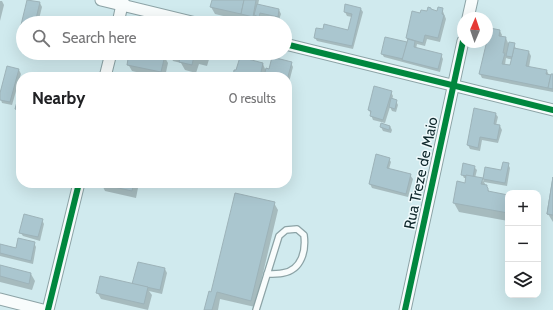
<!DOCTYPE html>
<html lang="en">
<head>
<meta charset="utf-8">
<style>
	:root { --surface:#fff; --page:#f2f2f2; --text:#202124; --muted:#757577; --line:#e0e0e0 }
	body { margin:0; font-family:Cabin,sans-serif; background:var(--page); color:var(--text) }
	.controls { position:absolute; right:12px; bottom:12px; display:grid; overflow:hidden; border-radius:8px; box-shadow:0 4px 16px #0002 }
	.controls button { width:36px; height:36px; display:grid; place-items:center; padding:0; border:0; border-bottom:1px solid var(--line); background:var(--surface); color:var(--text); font:20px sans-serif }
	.compass { position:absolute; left:457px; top:12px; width:36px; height:36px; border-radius:50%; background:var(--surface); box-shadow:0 4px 16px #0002; rotate:2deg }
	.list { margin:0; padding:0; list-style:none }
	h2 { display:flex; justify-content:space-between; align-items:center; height:52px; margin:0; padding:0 16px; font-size:17px }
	h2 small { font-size:13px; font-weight:400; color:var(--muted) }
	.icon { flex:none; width:22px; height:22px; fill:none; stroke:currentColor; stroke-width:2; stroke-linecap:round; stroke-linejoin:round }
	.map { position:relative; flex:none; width:553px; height:310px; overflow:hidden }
	.search { position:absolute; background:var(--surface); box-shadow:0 4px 16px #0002; left:16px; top:16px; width:276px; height:44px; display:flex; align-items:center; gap:10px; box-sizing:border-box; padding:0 14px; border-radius:22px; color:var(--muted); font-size:15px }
	.panel { position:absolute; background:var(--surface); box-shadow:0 4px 16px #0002; left:16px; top:72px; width:276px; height:116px; border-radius:16px }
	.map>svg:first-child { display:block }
	.shadow { fill:#0003; fill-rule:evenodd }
	.building { fill:#aac6cf; stroke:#9db3b9 }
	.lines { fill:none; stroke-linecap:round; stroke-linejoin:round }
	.service-casing { stroke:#8ca3a6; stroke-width:8 }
	.minor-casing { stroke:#8ca3a6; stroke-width:13 }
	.service { stroke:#f8fcfc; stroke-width:5.5 }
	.minor { stroke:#f8fcfc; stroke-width:11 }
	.cycleway-casing { stroke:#eef9fb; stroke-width:8 }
	.cycleway { stroke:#00873e; stroke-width:6 }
	.labels { text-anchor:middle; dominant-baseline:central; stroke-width:3; stroke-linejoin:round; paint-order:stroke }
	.street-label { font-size:15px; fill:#0f282c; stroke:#eef9fb }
</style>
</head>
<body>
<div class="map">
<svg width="553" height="310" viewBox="0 0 553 310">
	<rect width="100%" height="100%" fill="#d0eaee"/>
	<!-- shadow -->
	<g class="shadow">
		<path d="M28 0 40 3 42 7 38 23H23V27L22 25Z"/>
		<path d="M213 0H259L258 5 279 10 281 14 279 20 262 17 261 20 257 19 255 16 254 20 245 18 244 21 215 14 211 7Z"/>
		<path d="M0 1H2L4 5 0 21Z"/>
		<path d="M361 9 363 12 353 49 317 41 315 38 349 31 352 17 347 16 345 12Z"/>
		<path d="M442 9 446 19 440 42 427 39 425 46 417 44 416 49 441 55 443 59 440 72 384 57 382 54 386 38 408 43 407 38 421 14 432 11 438 12Z"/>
		<path d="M500 31 502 35 501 37 506 38 508 43 514 44 516 49 529 52 531 56 529 67 547 71 549 75H553V92L482 78 480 74ZM506 58 513 60 511 66 505 65Z"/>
		<path d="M130 53H151L164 56 168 63 165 77H157L132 71 128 64Z"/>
		<path d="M169 53H211L207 66 199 64 196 73 185 70 181 63 173 61Z"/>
		<path d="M241 59 263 64 265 69 269 70 291 63 293 67 287 90V77H233L237 71Z"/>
		<path d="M19 70 21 74 12 105 2 103 0 97Z"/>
		<path d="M391 92 393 96 392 100 396 101 398 105 396 112 392 111 390 107 385 123 373 120 369 110Z"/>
		<path d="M21 100V113H19L16 109Z"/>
		<path d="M287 105H290L292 109 287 129Z"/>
		<path d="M495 113 498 117 496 125 500 126 502 130 498 143 482 140 480 151 470 149 468 145Z"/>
		<path d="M382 124 390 126 392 130 391 133 383 131 381 127Z"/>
		<path d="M377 155 389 159 391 162 389 169 410 175 413 179 408 197 372 188 370 184Z"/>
		<path d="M508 164 510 168 507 186 484 182 490 193 508 196V221L459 212 454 203 458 183 466 184 467 178H464L462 174 474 167 477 170 475 178 482 179 483 182 486 168 502 171Z"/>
		<path d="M101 183H139L136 198 105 191Z"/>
		<path d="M553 183V222L548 214Z"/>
		<path d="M274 203 278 210 255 307 220 299 218 310H205L211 293Z"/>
		<path d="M538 213 541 218 539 226H538Z"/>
		<path d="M42 220 44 224 40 241 23 236 20 232Z"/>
		<path d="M34 243 36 247 33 264 0 256V245L16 249Z"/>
		<path d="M0 266 31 274 35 281 32 290 0 282Z"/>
		<path d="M165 269 167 273 162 294 149 291 152 295 148 310 101 299 97 292 133 285Z"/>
	</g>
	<!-- building -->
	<g class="building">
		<path d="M27 0 40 2 35 23H23V26L21 25Z"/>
		<path d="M212 0H244L241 14 210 7Z"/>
		<path d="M244 0H256L253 17 241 14Z"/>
		<path d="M257 4 279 9 278 17 260 13 259 17 254 15Z"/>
		<path d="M345 4 361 8 352 46 314 38 316 28 323 29 324 24 348 30 352 14 344 12Z"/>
		<path d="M428 7 431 8V9L437 11 438 7 443 8 442 14 444 15 438 38 425 35 423 43 406 38 412 11 420 13 421 10 427 11Z"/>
		<path d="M490 28 500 30 499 36 506 37 503 53H505L502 64 510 65 514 48 529 51 526 66 547 70 546 74 551 75 548 88 479 74Z"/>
		<path d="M385 37 407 42 403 59 381 54Z"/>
		<path d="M408 39 415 41 414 47 442 54 438 69 402 60Z"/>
		<path d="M509 42 515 43 512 57 506 56Z"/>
		<path d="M129 53H155L165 55 161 72 127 65Z"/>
		<path d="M181 53H204L202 58 194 56 192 65 179 62Z"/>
		<path d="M240 57 263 63 260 77H233L234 70H236Z"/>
		<path d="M272 57 292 62 287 80V77H264L266 68 269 69Z"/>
		<path d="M7 66 19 69 10 102 0 100V93Z"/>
		<path d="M551 74H553V89L548 88Z"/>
		<path d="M374 86 392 91 383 120 370 116 371 111 368 110Z"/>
		<path d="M18 98 21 99V111L15 109Z"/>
		<path d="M391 98 397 100 395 109 389 107Z"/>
		<path d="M474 108 496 113 494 124 500 125 497 140 480 137 478 148 467 145Z"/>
		<path d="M381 123 390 126 389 130 380 127Z"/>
		<path d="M376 154 390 158 387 168 411 174 406 194 369 184Z"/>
		<path d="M503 162 509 163 505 183 483 179 485 167 501 170Z"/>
		<path d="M463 163 475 166 473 177 461 175Z"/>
		<path d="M466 175 483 178 481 184 487 185V187L488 188V191L508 195V194V213L453 203 457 181 465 183Z"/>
		<path d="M553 177V215L547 214Z"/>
		<path d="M553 177V215L547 214Z"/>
		<path d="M100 183H134L132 191 100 184Z"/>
		<path d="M235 193 275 202 251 301 217 292 212 310H204L209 291 211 292Z"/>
		<path d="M24 214 43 219 38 237 19 233Z"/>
		<path d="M18 238 35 242 31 261 0 253V244L16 248Z"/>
		<path d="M138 262 165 268 160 290 132 284Z"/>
		<path d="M0 265 31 273 29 284 0 276Z"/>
		<path d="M100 276 148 287 144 304 96 293Z"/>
	</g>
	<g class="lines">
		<!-- service casing -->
		<g class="service-casing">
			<path id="service" d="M256 310 279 236 286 230 297 229 304 235C306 250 302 270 283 273 278 274 273 274 267 274"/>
		</g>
		<!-- minor casing -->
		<g class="minor-casing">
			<g id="minor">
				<path d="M101 0 196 23"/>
				<path d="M468 18 472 0"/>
				<path d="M118 23 123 0"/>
				<path d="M285 44 553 110"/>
				<path d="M105 77 111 53"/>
				<path d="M0 299 43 310"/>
				<path d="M48 310 79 183"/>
				<path d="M405 310 463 41"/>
			</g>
		</g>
		<!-- service -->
		<use href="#service" class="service"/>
		<!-- minor -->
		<use href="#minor" class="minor"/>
		<!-- cycleway casing -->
		<g class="cycleway-casing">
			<g id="cycleway">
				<path d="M285 44 553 110"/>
				<path d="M48 310 79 183"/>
				<path d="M405 310 463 41"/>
			</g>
		</g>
		<!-- cycleway -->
		<use href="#cycleway" class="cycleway"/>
	</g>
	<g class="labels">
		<!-- street labels -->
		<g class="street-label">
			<text transform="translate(421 173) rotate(-78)">Rua Treze de Maio</text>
		</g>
	</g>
</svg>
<div class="controls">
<button>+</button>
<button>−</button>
<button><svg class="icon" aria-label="layers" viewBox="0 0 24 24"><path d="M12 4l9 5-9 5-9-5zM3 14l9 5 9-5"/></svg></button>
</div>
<svg class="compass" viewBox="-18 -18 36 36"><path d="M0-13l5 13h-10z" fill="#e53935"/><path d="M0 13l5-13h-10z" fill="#757577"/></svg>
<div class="search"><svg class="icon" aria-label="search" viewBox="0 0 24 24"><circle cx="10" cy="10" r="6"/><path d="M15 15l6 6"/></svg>Search here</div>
<section class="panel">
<h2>Nearby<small>0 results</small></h2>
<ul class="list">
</ul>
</section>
</div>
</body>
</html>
